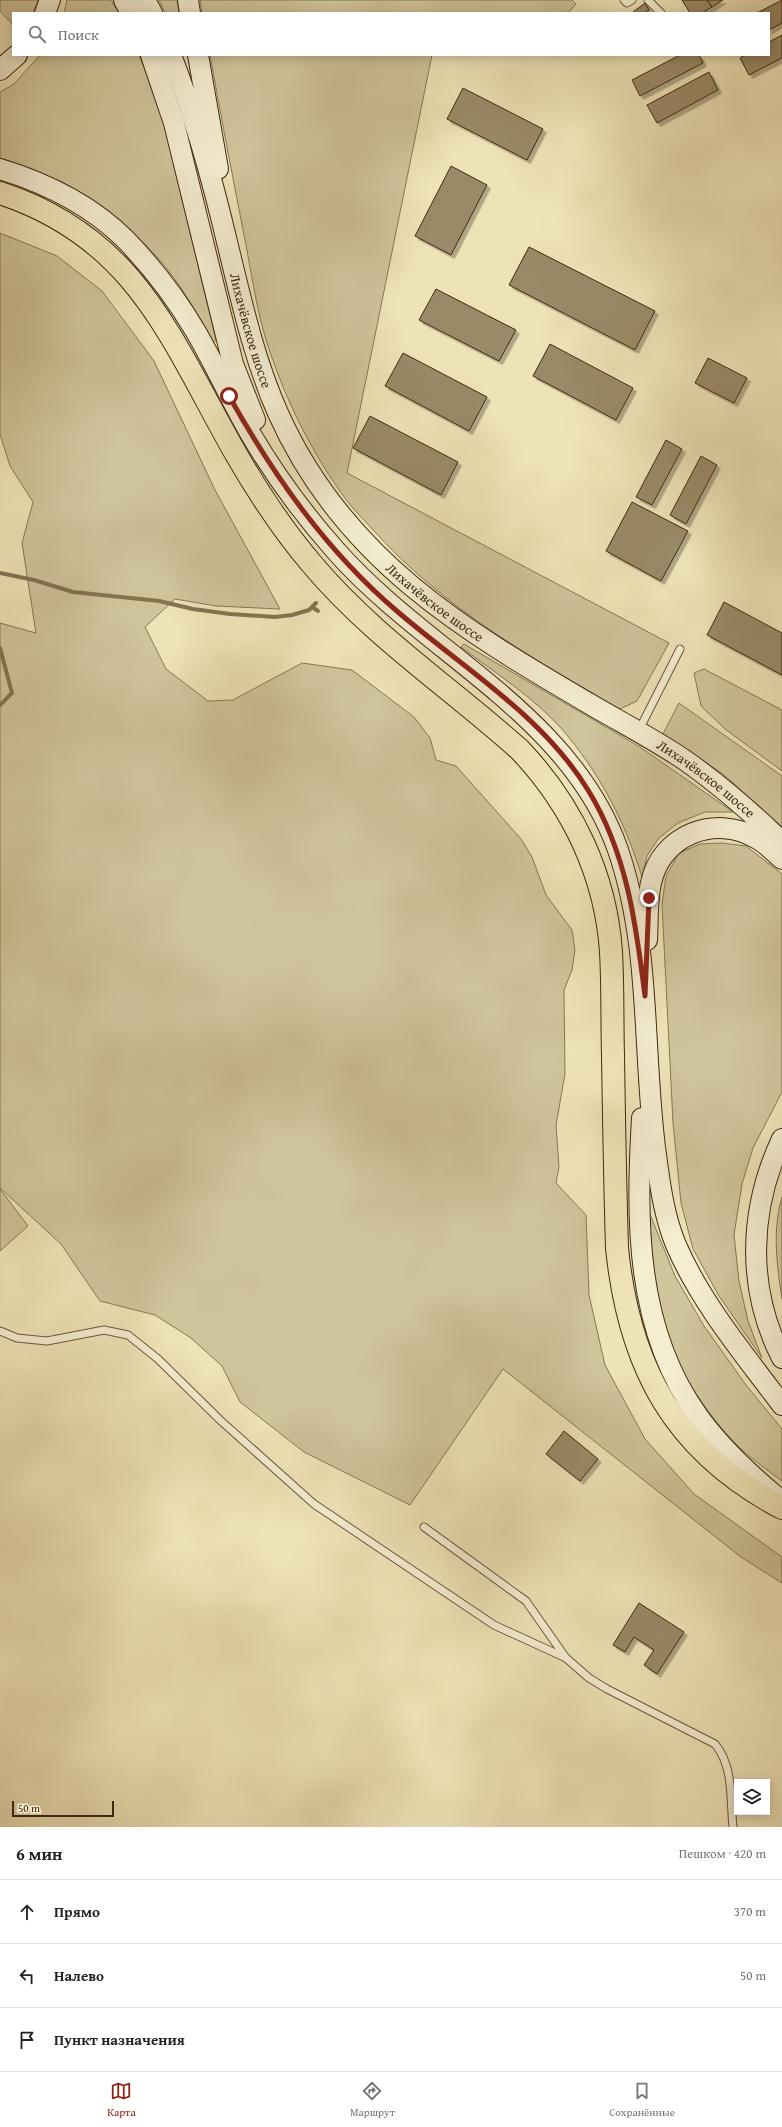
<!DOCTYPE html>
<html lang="ru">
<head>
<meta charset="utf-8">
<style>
	:root { --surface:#fff; --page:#f6f6f6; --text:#222; --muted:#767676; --line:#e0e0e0; --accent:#8f2418 }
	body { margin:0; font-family:"Gentium Book Plus",serif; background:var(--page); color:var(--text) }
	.controls { position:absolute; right:12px; bottom:12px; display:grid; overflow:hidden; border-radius:0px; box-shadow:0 2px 10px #0003 }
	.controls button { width:36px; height:36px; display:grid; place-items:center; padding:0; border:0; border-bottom:1px solid var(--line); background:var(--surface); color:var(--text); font:20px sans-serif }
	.scale { position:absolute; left:12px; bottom:10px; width:102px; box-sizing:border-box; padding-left:4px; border:2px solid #3e2a11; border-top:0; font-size:11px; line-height:14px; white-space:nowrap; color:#3e2a11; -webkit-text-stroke:3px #f4edd0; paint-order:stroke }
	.stop { position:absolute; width:12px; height:12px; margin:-9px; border:3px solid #8f2418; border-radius:50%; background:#fff }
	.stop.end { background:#8f2418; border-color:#fff; box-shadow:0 1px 4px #0008 }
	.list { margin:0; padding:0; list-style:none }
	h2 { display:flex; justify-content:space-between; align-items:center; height:52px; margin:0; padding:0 16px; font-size:17px }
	h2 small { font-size:13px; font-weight:400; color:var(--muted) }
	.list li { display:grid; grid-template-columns:26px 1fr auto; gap:12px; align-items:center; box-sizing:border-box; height:64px; padding:0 16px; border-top:1px solid var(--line) }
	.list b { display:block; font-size:15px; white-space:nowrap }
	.list em { font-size:13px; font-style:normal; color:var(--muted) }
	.icon { flex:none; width:22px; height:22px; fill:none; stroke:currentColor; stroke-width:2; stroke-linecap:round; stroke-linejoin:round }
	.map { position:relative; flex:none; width:782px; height:1827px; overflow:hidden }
	.search { position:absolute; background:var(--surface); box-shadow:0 2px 10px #0003; left:12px; right:12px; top:12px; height:44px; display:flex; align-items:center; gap:10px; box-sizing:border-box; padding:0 14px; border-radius:0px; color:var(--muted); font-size:15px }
	.sheet { height:244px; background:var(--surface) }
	nav { display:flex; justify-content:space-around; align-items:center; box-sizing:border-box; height:56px; border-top:1px solid var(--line); background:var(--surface); font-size:11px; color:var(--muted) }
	nav a { display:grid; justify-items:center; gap:2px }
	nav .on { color:var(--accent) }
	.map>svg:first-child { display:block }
	.green { fill:#d0c49b; stroke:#877756 }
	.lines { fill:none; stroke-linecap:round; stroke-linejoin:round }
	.stream { stroke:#847353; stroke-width:4 }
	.building { fill:#9a8a67; stroke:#3e2a11; filter:url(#shadow) }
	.lane-casing { stroke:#6a583a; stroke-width:9 }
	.secondary-casing { stroke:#3e2a11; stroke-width:22 }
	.highway-casing { stroke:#3e2a11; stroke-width:24 }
	.lane { stroke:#f4edd0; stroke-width:7 }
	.secondary { stroke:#f4edd0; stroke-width:20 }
	.highway { stroke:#eee3b7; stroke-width:22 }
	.route { stroke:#8f2418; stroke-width:5 }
	.labels { text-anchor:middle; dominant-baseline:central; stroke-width:3; stroke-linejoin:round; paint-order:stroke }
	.street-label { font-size:14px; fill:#3e2a11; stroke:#f4edd0 }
</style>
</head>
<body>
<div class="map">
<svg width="782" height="1827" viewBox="0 0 782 1827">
	<defs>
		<filter id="shadow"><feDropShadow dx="3.5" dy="3.5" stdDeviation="0" flood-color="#0004"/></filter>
	</defs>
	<rect width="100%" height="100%" fill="#eee3b7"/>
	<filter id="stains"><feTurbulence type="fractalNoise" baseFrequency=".005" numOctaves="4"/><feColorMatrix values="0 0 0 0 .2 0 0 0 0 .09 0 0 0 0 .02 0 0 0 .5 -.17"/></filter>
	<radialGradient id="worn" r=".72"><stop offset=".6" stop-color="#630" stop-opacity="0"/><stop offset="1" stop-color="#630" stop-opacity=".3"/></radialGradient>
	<!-- green -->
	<g class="green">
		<path d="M0 0H38L33 13H13V25L0 11Z"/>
		<path d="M67 0H111L119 13H64Z"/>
		<path d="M159 0H177L179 13H165Z"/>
		<path d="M200 0H572L576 4 568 13H202Z"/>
		<path d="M40 55H139L161 112 216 340 213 342C197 313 180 283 158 258 115 211 61 176 0 158V92L14 84Z"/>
		<path d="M210 55H432L347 473 669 643 637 701 620 709C531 658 444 608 375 532 366 522 356 512 347 501 313 455 287 403 269 349 257 314 252 276 245 240 233 179 221 117 210 55Z"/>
		<path d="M0 233 57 256 102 291 154 361 215 490 280 609 216 606 175 599 145 627 166 669 208 701 233 700 302 663 352 670 414 717 430 738 436 760 456 766 521 839 532 857 546 895 572 930 575 950 572 970 564 990 565 1074 556 1125 559 1167 556 1183 586 1215 589 1295 605 1365 645 1439 694 1494 782 1557V1583L741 1557 503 1369 410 1505 304 1452 240 1402 222 1366 191 1338 155 1315 100 1301 61 1244 0 1188V623L36 633 22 543 33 502 10 466 0 434Z"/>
		<path d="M464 644 640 747 733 812H705L678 823 658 839 647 856 642 877C625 821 599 772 561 728 533 697 494 672 461 647Z"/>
		<path d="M704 669 782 710V771L725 729 701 706 694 673Z"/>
		<path d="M679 703 782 776V827L723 774 663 734Z"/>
		<path d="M722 843 746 846 782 874V1092L753 1148 742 1184 734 1235 739 1281 748 1321 762 1358 719 1296 693 1249 681 1203 673 1123 662 904 666 876 679 853 700 844Z"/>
		<path d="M0 1189 28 1226 0 1251Z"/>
		<path d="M782 1197V1299C777 1265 772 1231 782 1197Z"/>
		<path d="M647 1207 675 1276 704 1326 746 1385 782 1429V1481C769 1471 754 1461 741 1449 714 1424 678 1372 667 1336 654 1295 650 1250 647 1207Z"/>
	</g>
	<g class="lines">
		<!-- stream -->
		<g class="stream">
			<path d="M0 573 34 580 73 592 159 601 193 609 230 614 275 617 292 615 309 610 316 603"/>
			<path d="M312 607 318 611"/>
			<path d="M0 648 12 693 0 705"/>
		</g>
	</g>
	<!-- building -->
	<g class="building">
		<path d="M682 0H707L712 7 702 13H690Z"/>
		<path d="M707 0H723L712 7Z"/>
		<path d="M782 0V23L769 30V13H757Z"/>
		<path d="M645 3 649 10 645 13H634L633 12Z"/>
		<path d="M782 35V58L749 75 740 58 745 55H769V42Z"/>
		<path d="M680 55H699L703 63 640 96 632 80Z"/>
		<path d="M709 72 718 90 657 123 647 105Z"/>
		<path d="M463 88 543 129 527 160 447 119Z"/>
		<path d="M451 166 487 185 451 255 415 236Z"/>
		<path d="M529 247 655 311 635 350 509 285Z"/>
		<path d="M436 289 516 330 499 361 419 320Z"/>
		<path d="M550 344 633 388 616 420 533 376Z"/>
		<path d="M403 353 487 397 469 431 385 386Z"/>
		<path d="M708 358 747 378 734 403 695 383Z"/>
		<path d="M370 416 458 462 441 495 353 448Z"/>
		<path d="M666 440 682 449 652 505 636 497Z"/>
		<path d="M701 456 717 465 686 524 670 515Z"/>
		<path d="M632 502 688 531 661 581 606 551Z"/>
		<path d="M724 602 782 633V675L707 635Z"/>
		<path d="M564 1431 598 1459 580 1481 546 1454Z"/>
		<path d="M639 1603 684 1632 657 1674 644 1665 654 1650 634 1637 625 1652 613 1645Z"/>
	</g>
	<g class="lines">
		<!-- lane casing -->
		<g class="lane-casing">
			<g id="lane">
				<path d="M624 0 627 3 632 0"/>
				<path d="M648 0 661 13"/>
				<path d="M639 730 680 649"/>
				<path d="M0 1331 17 1338 47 1341 104 1330 128 1335 158 1359 220 1420 314 1504 494 1625 566 1658"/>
				<path d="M424 1527 526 1601 566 1658 589 1678 607 1689 715 1744C734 1767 730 1799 733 1827"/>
			</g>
		</g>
		<!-- secondary casing -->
		<g class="secondary-casing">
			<g id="secondary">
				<path d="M124 0 131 13"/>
				<path d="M145 0 152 13"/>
				<path d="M188 0 190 13"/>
				<path d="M45 13 50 0"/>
				<path d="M151 55 174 123 233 364 255 420"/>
				<path id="s1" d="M171 55C195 117 213 182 228 246 242 303 254 359 278 413 343 559 463 630 595 707 626 725 657 741 686 761 720 785 752 813 782 842"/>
				<path d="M198 55 218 169"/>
				<path d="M0 70 17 55"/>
				<path d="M0 169C46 183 92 206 126 240 153 268 176 298 196 332 215 365 231 400 250 433 274 474 305 516 336 551 426 653 571 715 618 850 652 949 642 1053 656 1155 660 1185 664 1216 676 1245 701 1303 744 1354 782 1405"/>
				<path d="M647 940C648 922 647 901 651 883 661 835 715 814 756 838 766 843 774 852 782 859"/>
				<path d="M642 1118C636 1220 635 1329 698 1416 720 1447 748 1473 778 1498"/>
				<path d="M782 1139C749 1209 746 1288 782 1358"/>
			</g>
		</g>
		<!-- highway casing -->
		<g class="highway-casing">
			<path id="highway" d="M0 193C137 238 171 340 236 454 258 492 282 529 311 563 371 635 451 688 520 750 573 806 606 876 611 952 613 987 612 1021 613 1055 614 1120 615 1184 617 1248 629 1367 674 1451 782 1508"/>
		</g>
		<!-- lane -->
		<use href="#lane" class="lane"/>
		<!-- secondary -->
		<use href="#secondary" class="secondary"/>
		<!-- highway -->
		<use href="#highway" class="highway"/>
	</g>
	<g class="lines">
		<!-- route -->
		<path class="route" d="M229 396C274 476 327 552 398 612 463 668 542 715 588 790 627 853 636 924 645 996L649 898"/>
	</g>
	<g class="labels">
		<!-- street labels -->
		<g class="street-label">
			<text stroke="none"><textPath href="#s1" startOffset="287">Лихачёвское шоссе</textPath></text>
			<text stroke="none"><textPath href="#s1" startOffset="623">Лихачёвское шоссе</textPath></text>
			<text stroke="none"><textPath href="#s1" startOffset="947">Лихачёвское шоссе</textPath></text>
		</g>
	</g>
	<rect width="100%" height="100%" filter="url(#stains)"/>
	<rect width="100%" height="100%" fill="url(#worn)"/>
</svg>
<div class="controls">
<button><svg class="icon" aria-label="layers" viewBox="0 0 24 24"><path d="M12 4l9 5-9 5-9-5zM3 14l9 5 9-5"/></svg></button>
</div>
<div class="scale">50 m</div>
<div class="stop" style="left:229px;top:396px"></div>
<div class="stop end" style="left:649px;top:898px"></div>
<div class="search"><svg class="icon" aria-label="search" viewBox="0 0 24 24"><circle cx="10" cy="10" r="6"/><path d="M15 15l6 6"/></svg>Поиск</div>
</div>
<section class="sheet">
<h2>6 мин<small>Пешком · 420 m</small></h2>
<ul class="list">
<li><svg class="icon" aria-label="ahead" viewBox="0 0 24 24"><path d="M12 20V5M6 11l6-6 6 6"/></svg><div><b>Прямо</b></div><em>370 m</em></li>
<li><svg class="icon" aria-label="left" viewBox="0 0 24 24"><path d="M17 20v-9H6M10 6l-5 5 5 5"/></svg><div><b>Налево</b></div><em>50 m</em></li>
<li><svg class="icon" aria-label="arrive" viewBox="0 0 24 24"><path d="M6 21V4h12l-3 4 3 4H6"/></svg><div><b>Пункт назначения</b></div></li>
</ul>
</section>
<nav>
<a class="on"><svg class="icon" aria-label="map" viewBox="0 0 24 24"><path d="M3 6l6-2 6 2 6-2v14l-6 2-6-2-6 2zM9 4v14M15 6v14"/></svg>Карта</a>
<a><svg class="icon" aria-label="directions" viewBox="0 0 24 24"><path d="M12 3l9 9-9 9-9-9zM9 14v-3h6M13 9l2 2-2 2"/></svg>Маршрут</a>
<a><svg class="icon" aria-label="saved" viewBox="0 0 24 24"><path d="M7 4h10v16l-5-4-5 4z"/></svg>Сохранённые</a>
</nav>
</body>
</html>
